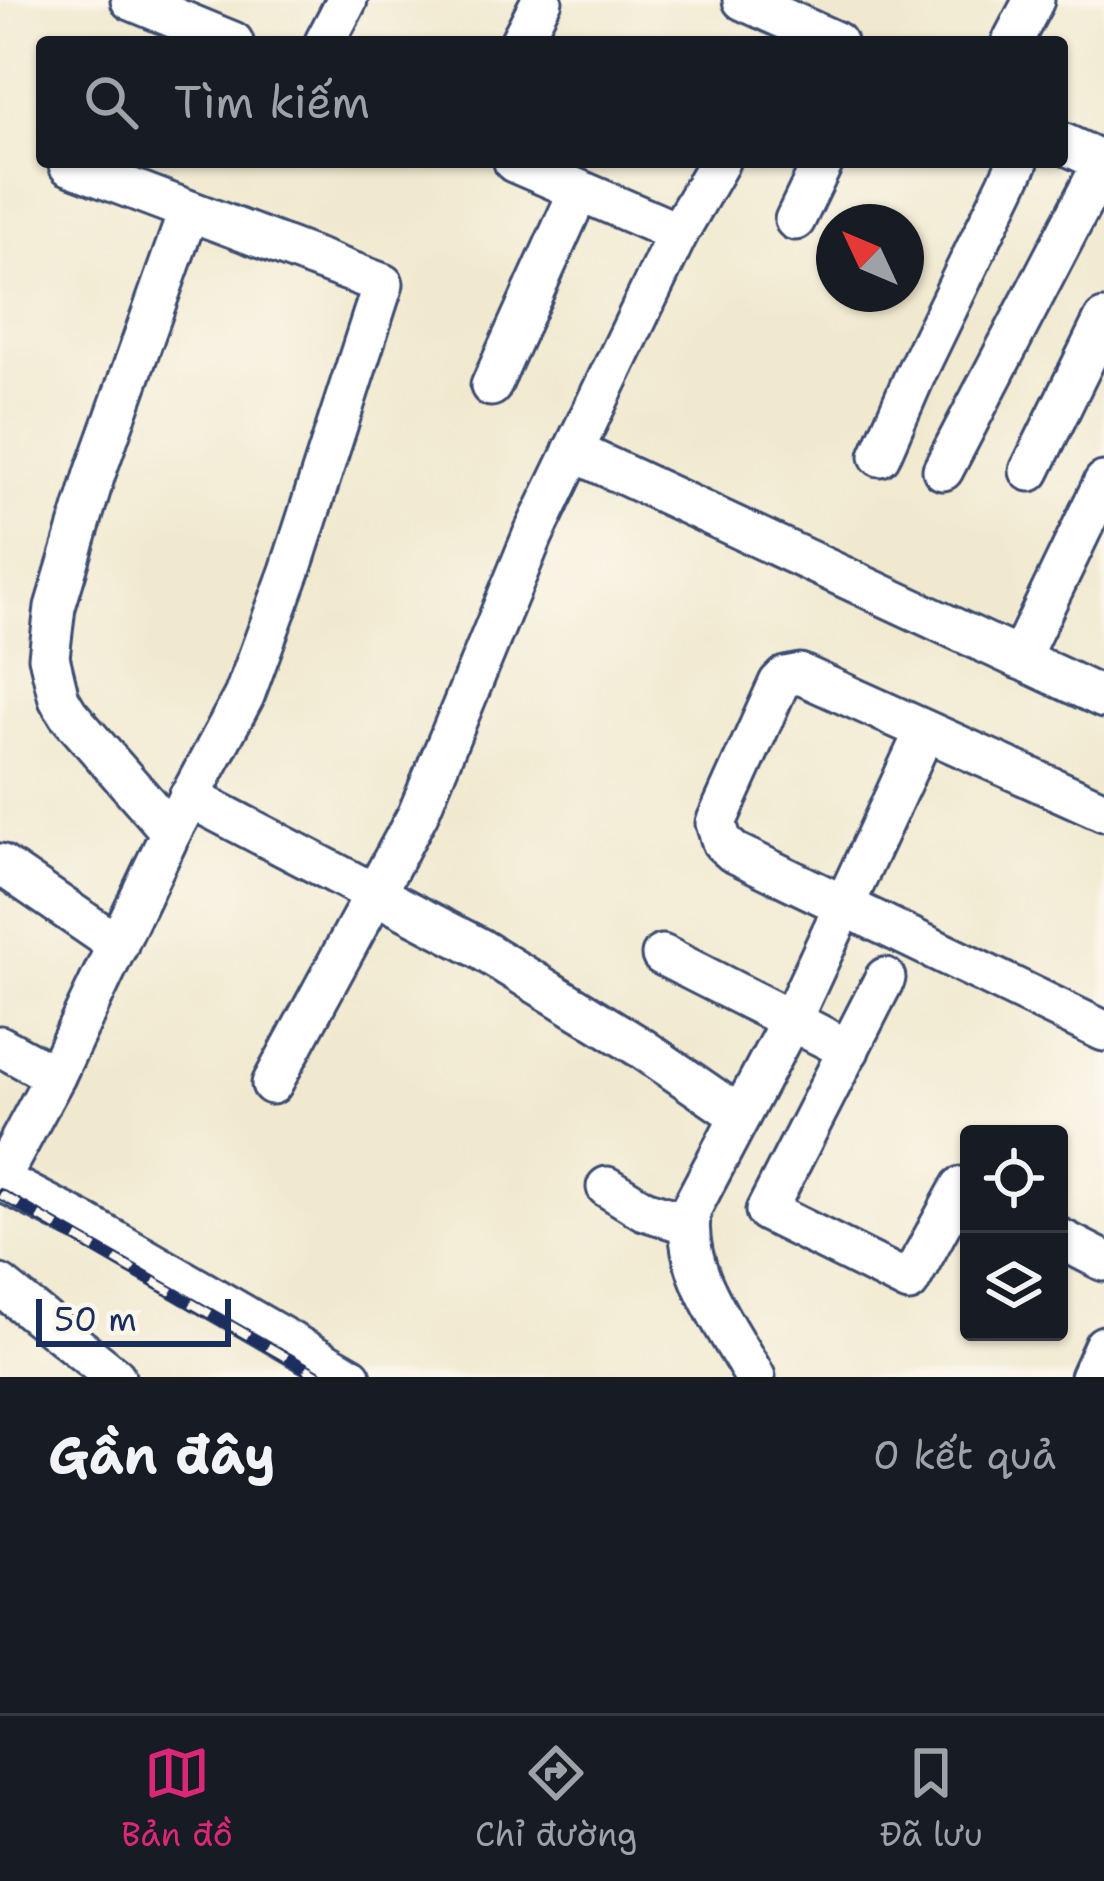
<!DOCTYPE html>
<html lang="vi">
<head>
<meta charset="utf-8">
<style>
	:root { --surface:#171b24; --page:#20242c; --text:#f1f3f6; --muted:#9ea1a6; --line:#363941; --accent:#db2777 }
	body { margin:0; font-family:"Shantell Sans",sans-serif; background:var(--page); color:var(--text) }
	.controls { position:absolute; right:36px; bottom:36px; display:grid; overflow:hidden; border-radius:12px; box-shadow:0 3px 9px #0004 }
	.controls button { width:108px; height:108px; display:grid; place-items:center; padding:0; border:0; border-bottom:3px solid var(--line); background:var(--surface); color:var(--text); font:60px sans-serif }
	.compass { position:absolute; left:816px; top:204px; width:108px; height:108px; border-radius:50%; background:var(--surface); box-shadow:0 3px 9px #0004; rotate:314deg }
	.scale { position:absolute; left:36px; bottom:30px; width:195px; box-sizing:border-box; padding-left:12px; border:6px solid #1b2f5e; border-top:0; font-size:33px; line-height:42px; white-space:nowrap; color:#1b2f5e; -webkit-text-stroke:9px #fbf7ec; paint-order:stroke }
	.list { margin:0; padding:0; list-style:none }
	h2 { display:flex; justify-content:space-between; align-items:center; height:156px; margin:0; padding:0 48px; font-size:51px }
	h2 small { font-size:39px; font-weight:400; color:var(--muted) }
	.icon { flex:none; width:66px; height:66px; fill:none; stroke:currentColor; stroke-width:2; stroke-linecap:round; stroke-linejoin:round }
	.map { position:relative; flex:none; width:1104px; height:1377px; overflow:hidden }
	.search { position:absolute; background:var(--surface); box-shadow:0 3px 9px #0004; left:36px; right:36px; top:36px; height:132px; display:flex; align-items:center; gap:30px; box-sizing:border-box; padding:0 42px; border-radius:12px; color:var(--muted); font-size:45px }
	.sheet { height:336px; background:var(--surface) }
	nav { display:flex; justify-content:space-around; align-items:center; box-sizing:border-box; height:168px; border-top:3px solid var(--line); background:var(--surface); font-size:33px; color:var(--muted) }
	nav a { display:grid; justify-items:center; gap:6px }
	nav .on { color:var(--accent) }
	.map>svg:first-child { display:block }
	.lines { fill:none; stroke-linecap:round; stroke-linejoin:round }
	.minor-casing { stroke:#3b4b6f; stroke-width:45 }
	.minor { stroke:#fff; stroke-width:39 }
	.rail-casing { stroke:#1b2f5e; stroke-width:12 }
	.rail { stroke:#fbf7ec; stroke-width:8; stroke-dasharray:22; stroke-linecap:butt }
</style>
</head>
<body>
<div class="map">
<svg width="1104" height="1377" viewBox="0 0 1104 1377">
	<rect width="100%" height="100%" fill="#fbf7ec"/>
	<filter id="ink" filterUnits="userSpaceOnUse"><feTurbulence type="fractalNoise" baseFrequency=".00833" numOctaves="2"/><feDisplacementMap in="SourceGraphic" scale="24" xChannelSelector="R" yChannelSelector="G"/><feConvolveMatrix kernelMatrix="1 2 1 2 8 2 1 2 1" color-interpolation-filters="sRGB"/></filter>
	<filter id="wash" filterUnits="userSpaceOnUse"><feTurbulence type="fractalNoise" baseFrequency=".004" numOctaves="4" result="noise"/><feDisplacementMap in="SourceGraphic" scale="48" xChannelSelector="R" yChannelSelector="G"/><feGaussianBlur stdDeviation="2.7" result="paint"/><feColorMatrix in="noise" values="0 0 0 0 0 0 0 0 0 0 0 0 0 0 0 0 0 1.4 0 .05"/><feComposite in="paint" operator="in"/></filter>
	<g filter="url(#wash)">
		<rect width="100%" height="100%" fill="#f1e9cf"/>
	</g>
	<g filter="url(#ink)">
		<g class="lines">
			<!-- minor casing -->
			<g class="minor-casing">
				<g id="minor">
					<path d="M131 0 233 42"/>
					<path d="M743 0 836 42"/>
					<path d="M325 42 347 0"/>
					<path d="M520 42 542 0"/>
					<path d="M1012 42 1034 0"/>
					<path d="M1062 143 1104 162"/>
					<path d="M514 162 678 233"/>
					<path d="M795 220 823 162"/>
					<path d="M491 386 579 191"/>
					<path d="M573 451 1104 698"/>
					<path d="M880 456 916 373 1018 162"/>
					<path d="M943 470 1104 161"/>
					<path d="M1030 471 1104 320"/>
					<path d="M1019 659 1104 482"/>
					<path d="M189 797 479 948 643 1049 740 1116"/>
					<path d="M1104 811 800 674 785 677 779 683 716 823 722 842 733 852 1104 1031"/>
					<path d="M171 832 68 714 59 699 49 657 55 607 95 474 188 213"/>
					<path d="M0 864 118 945"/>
					<path d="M662 955 849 1050"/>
					<path d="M885 978 766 1211 909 1282 961 1187 969 1191"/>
					<path d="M0 1046 55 1076"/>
					<path d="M272 1084 418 814 533 535 678 233 719 162"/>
					<path d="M0 1178 55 1076 171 832 244 696 290 571 383 284 69 165"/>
					<path d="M0 1180 87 1225 351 1377"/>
					<path d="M607 1187 644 1210 688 1224"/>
					<path d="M1059 1238 1104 1261"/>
					<path d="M0 1285 115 1377"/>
					<path d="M755 1377C727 1328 680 1268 691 1209L792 1018 925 731"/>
					<path d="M1090 1377 1104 1346"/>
				</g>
			</g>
			<!-- minor -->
			<use href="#minor" class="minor"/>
			<!-- rail casing -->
			<g class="rail-casing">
				<path id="rail" d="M0 1194 321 1377"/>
			</g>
			<!-- rail -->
			<use href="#rail" class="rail"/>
		</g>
	</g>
</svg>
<div class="controls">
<button><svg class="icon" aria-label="locate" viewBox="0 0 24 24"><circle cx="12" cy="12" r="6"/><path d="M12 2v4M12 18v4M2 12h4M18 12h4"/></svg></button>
<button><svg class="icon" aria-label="layers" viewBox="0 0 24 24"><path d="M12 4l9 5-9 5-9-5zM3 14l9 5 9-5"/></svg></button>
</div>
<svg class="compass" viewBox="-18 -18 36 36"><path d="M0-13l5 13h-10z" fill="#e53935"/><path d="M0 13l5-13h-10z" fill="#9ea1a6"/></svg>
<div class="scale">50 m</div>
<div class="search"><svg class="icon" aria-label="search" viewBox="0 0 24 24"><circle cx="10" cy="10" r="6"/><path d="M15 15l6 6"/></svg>Tìm kiếm</div>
</div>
<section class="sheet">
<h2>Gần đây<small>0 kết quả</small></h2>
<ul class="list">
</ul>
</section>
<nav>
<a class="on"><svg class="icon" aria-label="map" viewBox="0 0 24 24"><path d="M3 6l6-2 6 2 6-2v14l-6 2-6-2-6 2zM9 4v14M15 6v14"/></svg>Bản đồ</a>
<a><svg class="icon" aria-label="directions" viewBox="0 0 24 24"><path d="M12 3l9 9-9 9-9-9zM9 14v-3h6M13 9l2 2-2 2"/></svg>Chỉ đường</a>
<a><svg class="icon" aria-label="saved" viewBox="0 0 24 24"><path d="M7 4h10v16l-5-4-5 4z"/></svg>Đã lưu</a>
</nav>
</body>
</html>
